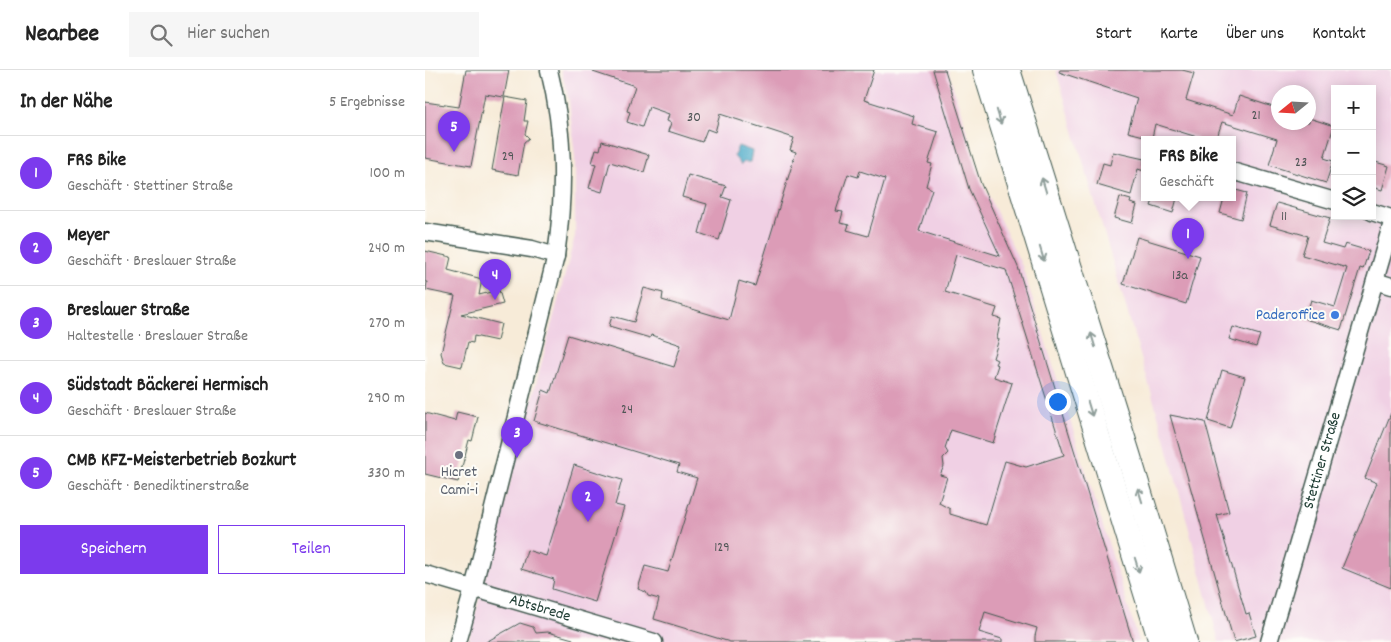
<!DOCTYPE html>
<html lang="de">
<head>
<meta charset="utf-8">
<style>
	:root { --surface:#fff; --page:#f6f6f6; --text:#222; --muted:#767676; --line:#e0e0e0; --accent:#7c3aed }
	body { margin:0; font-family:Dekko,sans-serif; background:var(--page); color:var(--text) }
	.controls { position:absolute; right:15px; top:15px; display:grid; overflow:hidden; border-radius:0px; box-shadow:0 2px 12px #0003 }
	.controls button { width:45px; height:45px; display:grid; place-items:center; padding:0; border:0; border-bottom:1px solid var(--line); background:var(--surface); color:var(--text); font:25px sans-serif }
	.compass { position:absolute; left:846px; top:15px; width:45px; height:45px; border-radius:50%; background:var(--surface); box-shadow:0 2px 12px #0003; rotate:252deg }
	.you { position:absolute; left:632px; top:331px; width:18px; height:18px; margin:-12px; border:4px solid #fff; border-radius:50%; background:#1a73e8; box-shadow:0 0 0 8px #1a73e833 }
	.badge { display:grid; place-items:center; width:32px; height:32px; border-radius:50%; background:var(--accent); color:#fff; font-size:16px; font-weight:700 }
	.pin { position:absolute; translate:-50% -41px; filter:drop-shadow(0 1px 2px #0008) }
	.pin::after { content:''; position:absolute; top:26px; width:18px; height:15px; background:inherit; clip-path:polygon(0 0,100% 0,50% 100%) }
	.popup { position:absolute; left:716px; top:66px; width:95px; height:65px; box-sizing:border-box; display:grid; place-content:center; border-radius:0px; background:var(--surface); filter:drop-shadow(0 1px 4px #0005); font-size:16px; white-space:nowrap; color:var(--muted) }
	.popup b { font-size:19px; color:var(--text) }
	.popup::after { content:''; position:absolute; left:50%; top:100%; margin-left:-10px; border:10px solid transparent; border-top-color:var(--surface) }
	.list { margin:0; padding:0; list-style:none }
	h2 { display:flex; justify-content:space-between; align-items:center; height:65px; margin:0; padding:0 20px; font-size:21px }
	h2 small { font-size:16px; font-weight:400; color:var(--muted) }
	.list li { display:grid; grid-template-columns:32px 1fr auto; gap:15px; align-items:center; box-sizing:border-box; height:75px; padding:0 20px; border-top:1px solid var(--line) }
	.list b { display:block; font-size:19px; white-space:nowrap }
	.list p { margin:0; font-size:16px; white-space:nowrap; color:var(--muted) }
	.list em { font-size:16px; font-style:normal; color:var(--muted) }
	.actions { display:flex; gap:10px; padding:15px 20px }
	.actions a { flex:1; padding:11px 0; border:1px solid var(--accent); border-radius:0px; text-align:center; font-size:18px; color:var(--accent) }
	.actions .main { background:var(--accent); color:#fff }
	.icon { flex:none; width:28px; height:28px; fill:none; stroke:currentColor; stroke-width:2; stroke-linecap:round; stroke-linejoin:round }
	.map { position:relative; flex:none; width:966px; height:572px; overflow:hidden }
	header { display:flex; align-items:center; gap:30px; box-sizing:border-box; height:70px; padding:0 25px; background:var(--surface); border-bottom:1px solid var(--line) }
	header strong { font-size:24px }
	nav { display:flex; gap:28px; margin-inline-start:auto; font-size:18px }
	.search { width:350px; height:45px; background:var(--page); display:flex; align-items:center; gap:12px; box-sizing:border-box; padding:0 18px; border-radius:0px; color:var(--muted); font-size:19px }
	main { display:flex }
	aside { flex:1; background:var(--surface) }
	.map>svg:first-child { display:block }
	.built { fill:#f0d0e4; fill-rule:evenodd }
	.water { fill:#49a9c8; stroke:#34737e }
	.building { fill:#dc9cb7; fill-rule:evenodd }
	.lines { fill:none; stroke-linecap:round; stroke-linejoin:round }
	.minor-casing { stroke:#3f574d; stroke-width:19 }
	.highway-casing { stroke:#3f574d; stroke-width:26 }
	.minor { stroke:#fff; stroke-width:16 }
	.highway { stroke:#fff; stroke-width:24 }
	.oneway { stroke:#8f9e9a }
	.shop-dot { fill:#3f7fe0; stroke:#fdfcf7; stroke-width:2 }
	.worship-dot { fill:#6b7280; stroke:#fdfcf7; stroke-width:2 }
	.labels { text-anchor:middle; dominant-baseline:central; stroke-width:4; stroke-linejoin:round; paint-order:stroke }
	.number-label { font-size:14px; fill:#4e5555 }
	.shop-label { font-size:16px; fill:#366cbe; stroke:#fdfcf7; text-anchor:end }
	.street-label { font-size:16px; fill:#1f3d34; stroke:#fdfcf7 }
	.worship-label { font-size:16px; fill:#5b616d; stroke:#fdfcf7 }
</style>
</head>
<body>
<header>
<strong>Nearbee</strong>
<div class="search"><svg class="icon" aria-label="search" viewBox="0 0 24 24"><circle cx="10" cy="10" r="6"/><path d="M15 15l6 6"/></svg>Hier suchen</div>
<nav><a>Start</a><a>Karte</a><a>Über uns</a><a>Kontakt</a></nav>
</header>
<main>
<aside>
<h2>In der Nähe<small>5 Ergebnisse</small></h2>
<ul class="list">
<li><span class="badge">1</span><div><b>FRS Bike</b><p>Geschäft · Stettiner Straße</p></div><em>100 m</em></li>
<li><span class="badge">2</span><div><b>Meyer</b><p>Geschäft · Breslauer Straße</p></div><em>240 m</em></li>
<li><span class="badge">3</span><div><b>Breslauer Straße</b><p>Haltestelle · Breslauer Straße</p></div><em>270 m</em></li>
<li><span class="badge">4</span><div><b>Südstadt Bäckerei Hermisch</b><p>Geschäft · Breslauer Straße</p></div><em>290 m</em></li>
<li><span class="badge">5</span><div><b>CMB KFZ-Meisterbetrieb Bozkurt</b><p>Geschäft · Benediktinerstraße</p></div><em>330 m</em></li>
</ul>
<div class="actions"><a class="main">Speichern</a><a>Teilen</a></div>
</aside>
<div class="map">
<svg width="966" height="572" viewBox="0 0 966 572">
	<rect width="100%" height="100%" fill="#fdfcf7"/>
	<filter id="ink" filterUnits="userSpaceOnUse"><feTurbulence type="fractalNoise" baseFrequency=".02" numOctaves="2"/><feDisplacementMap in="SourceGraphic" scale="10" xChannelSelector="R" yChannelSelector="G"/><feConvolveMatrix kernelMatrix="1 2 1 2 8 2 1 2 1" color-interpolation-filters="sRGB"/></filter>
	<filter id="wash" filterUnits="userSpaceOnUse"><feTurbulence type="fractalNoise" baseFrequency=".0096" numOctaves="4" result="noise"/><feDisplacementMap in="SourceGraphic" scale="20" xChannelSelector="R" yChannelSelector="G"/><feGaussianBlur stdDeviation="1.12" result="paint"/><feColorMatrix in="noise" values="0 0 0 0 0 0 0 0 0 0 0 0 0 0 0 0 0 1.4 0 .05"/><feComposite in="paint" operator="in"/></filter>
	<g filter="url(#wash)">
		<rect width="100%" height="100%" fill="#f7ebd8"/>
		<!-- built -->
		<g class="built">
			<path d="M136 0H523L558 114 597 196 714 572H43L150 166V87L144 31Z"/>
			<path d="M631 0H966V572H794L740 369ZM910 19H947V146H910ZM854 22H884V52H854ZM719 70H807V128H719Z"/>
		</g>
		<!-- water -->
		<path class="water" d="M313 76 327 81 325 92H319L316 95 309 86Z"/>
		<g id="blocks">
			<!-- building -->
			<g class="building">
				<path d="M41 0H84L79 27 60 24 46 96 0 88V32L34 37Z"/>
				<path d="M169 0H449L439 30 489 46 487 54 513 62 503 93 507 94 501 116 507 119 494 161 575 186 544 119 508 0H520L556 114 593 197 708 572H610V566L612 558 560 542 554 562 577 569V572H305L229 549 234 529 223 526 221 522 213 519 220 496 243 502 272 408 252 402 254 395 109 351 118 320 125 323 143 265 249 297 256 275 226 265 225 268 184 256 187 246 209 252 219 218 238 223 237 230 304 250 314 211 330 216 371 82 365 80 369 68 295 44 290 62 282 59 277 72 243 61 246 53 242 51 244 44 224 37 217 57 202 52 205 42 202 41 210 16 168 2ZM435 101 460 109 443 166 422 160 424 155 415 153 418 142 411 141 423 104 433 107ZM531 185 581 200 639 385 601 397 580 391 561 455 525 444V439L514 433 522 407 515 405 519 396 518 388 523 383 520 378 526 360 568 373 587 313 569 307 573 295 570 294 572 290 568 288 574 269 572 268 576 249 569 247 572 238 520 222Z"/>
				<path d="M635 0H757L769 3 761 30 808 45 814 26 854 39V52H884V48L909 56 899 88 908 91 901 113 844 95 852 69 797 52 791 70H771L772 67 730 54 727 68 703 62 712 28 634 2Z"/>
				<path d="M80 27 102 31 99 51H103L100 64 104 68 99 72 93 105 67 100Z"/>
				<path d="M177 71 224 85 219 102 185 92 177 122 164 118 171 94 167 93 171 79 175 80Z"/>
				<path d="M688 82 719 89V101L713 99 706 125 672 115 678 93 685 95Z"/>
				<path d="M947 91 964 96 957 120 947 117Z"/>
				<path d="M263 105 301 116 297 127 306 130 294 170 274 163 282 134 257 127Z"/>
				<path d="M807 119 822 123 816 149 795 143 799 128H807Z"/>
				<path d="M695 127 706 130 705 133 712 135 707 153 689 148Z"/>
				<path d="M729 128H752L748 143 726 136Z"/>
				<path d="M852 133 905 148 897 173 918 179 920 174 944 181 938 199 935 198 916 260 880 249 886 230 910 237 922 198 877 185 883 166 845 155Z"/>
				<path d="M712 167 775 186 761 234 698 214Z"/>
				<path d="M0 181 26 187 23 200 57 209 54 225 74 220 78 234 36 244 76 254 72 271 49 266 48 273 43 272 37 297 19 293 16 283 30 226 1 220 2 212H0Z"/>
				<path d="M808 257 835 265 831 277 804 269Z"/>
				<path d="M797 300 820 307 805 358 783 351Z"/>
				<path d="M32 342 53 347 47 371 44 370 33 412 0 404V343L30 351Z"/>
				<path d="M966 343V518L917 498 952 413 940 408Z"/>
				<path d="M745 345 780 352 804 442 792 445 821 544 824 543 831 566 809 572Z"/>
				<path d="M149 395 197 410 190 435 199 437 170 532 127 519 129 509 96 499 102 480 121 486Z"/>
				<path d="M95 553 108 557 111 563 123 562 148 569V572H61Z"/>
			</g>
		</g>
	</g>
	<g filter="url(#ink)">
		<use href="#blocks" fill-opacity="0" stroke="#3f574d" stroke-width="1"/>
		<g class="lines">
			<!-- minor casing -->
			<g class="minor-casing">
				<g id="minor">
					<path d="M807 101 910 131"/>
					<path d="M947 142 966 148"/>
					<path d="M0 162 107 179 131 186"/>
					<path d="M950 211 966 216"/>
					<path id="s1" d="M0 504 229 572"/>
					<path d="M33 572 48 519 131 186C140 120 140 64 124 0"/>
					<path id="s2" d="M844 572 966 156"/>
				</g>
			</g>
			<!-- highway casing -->
			<g class="highway-casing">
				<g id="highway">
					<path d="M560 0 736 572"/>
					<path d="M583 0 703 384 760 572"/>
				</g>
			</g>
			<!-- minor -->
			<use href="#minor" class="minor"/>
			<!-- highway -->
			<use href="#highway" class="highway"/>
		</g>
		<!-- one-way arrows -->
		<defs><path id="oneway-shaft" d="M-6 0H5M1.5-3L5.5 0L1.5 3" fill="none" stroke-width="1.6" stroke-linecap="round" stroke-linejoin="round" transform="scale(1.25)"/></defs>
		<g class="oneway">
			<use href="#oneway-shaft" transform="translate(574 47) rotate(73)"/>
			<use href="#oneway-shaft" transform="translate(619 115) rotate(-107)"/>
			<use href="#oneway-shaft" transform="translate(617 184) rotate(73)"/>
			<use href="#oneway-shaft" transform="translate(668 270) rotate(-107)"/>
			<use href="#oneway-shaft" transform="translate(665 339) rotate(73)"/>
			<use href="#oneway-shaft" transform="translate(715 425) rotate(-107)"/>
			<use href="#oneway-shaft" transform="translate(712 495) rotate(73)"/>
		</g>
	</g>
	<!-- markers -->
	<circle class="shop-dot" cx="910" cy="245" r="5"/>
	<circle class="worship-dot" cx="34" cy="385" r="5"/>
	<g class="labels">
		<!-- number labels -->
		<g class="number-label">
			<text x="831" y="46">21</text>
			<text x="269" y="48">30</text>
			<text x="83" y="87">29</text>
			<text x="876" y="93">23</text>
			<text x="859" y="147">11</text>
			<text x="755" y="206">13a</text>
			<text x="202" y="340">24</text>
			<text x="297" y="478">129</text>
		</g>
		<!-- shop labels -->
		<g class="shop-label">
			<text x="900" y="245">Paderoffice</text>
		</g>
		<!-- street labels -->
		<g class="street-label">
			<text stroke="none"><textPath href="#s2" startOffset="189">Stettiner Straße</textPath></text>
			<text stroke="none"><textPath href="#s1" startOffset="120">Abtsbrede</textPath></text>
		</g>
		<!-- worship labels -->
		<g class="worship-label">
			<text x="34" y="402">Hicret<tspan x="34" dy="18">Cami-i</tspan></text>
		</g>
	</g>
</svg>
<div class="controls">
<button>+</button>
<button>−</button>
<button><svg class="icon" aria-label="layers" viewBox="0 0 24 24"><path d="M12 4l9 5-9 5-9-5zM3 14l9 5 9-5"/></svg></button>
</div>
<svg class="compass" viewBox="-18 -18 36 36"><path d="M0-13l5 13h-10z" fill="#e53935"/><path d="M0 13l5-13h-10z" fill="#767676"/></svg>
<div class="you"></div>
<div class="pin badge" style="left:763px;top:189px">1</div>
<div class="popup"><b>FRS Bike</b>Geschäft</div>
<div class="pin badge" style="left:163px;top:452px">2</div>
<div class="pin badge" style="left:92px;top:388px">3</div>
<div class="pin badge" style="left:70px;top:230px">4</div>
<div class="pin badge" style="left:29px;top:82px">5</div>
</div>
</main>
</body>
</html>
